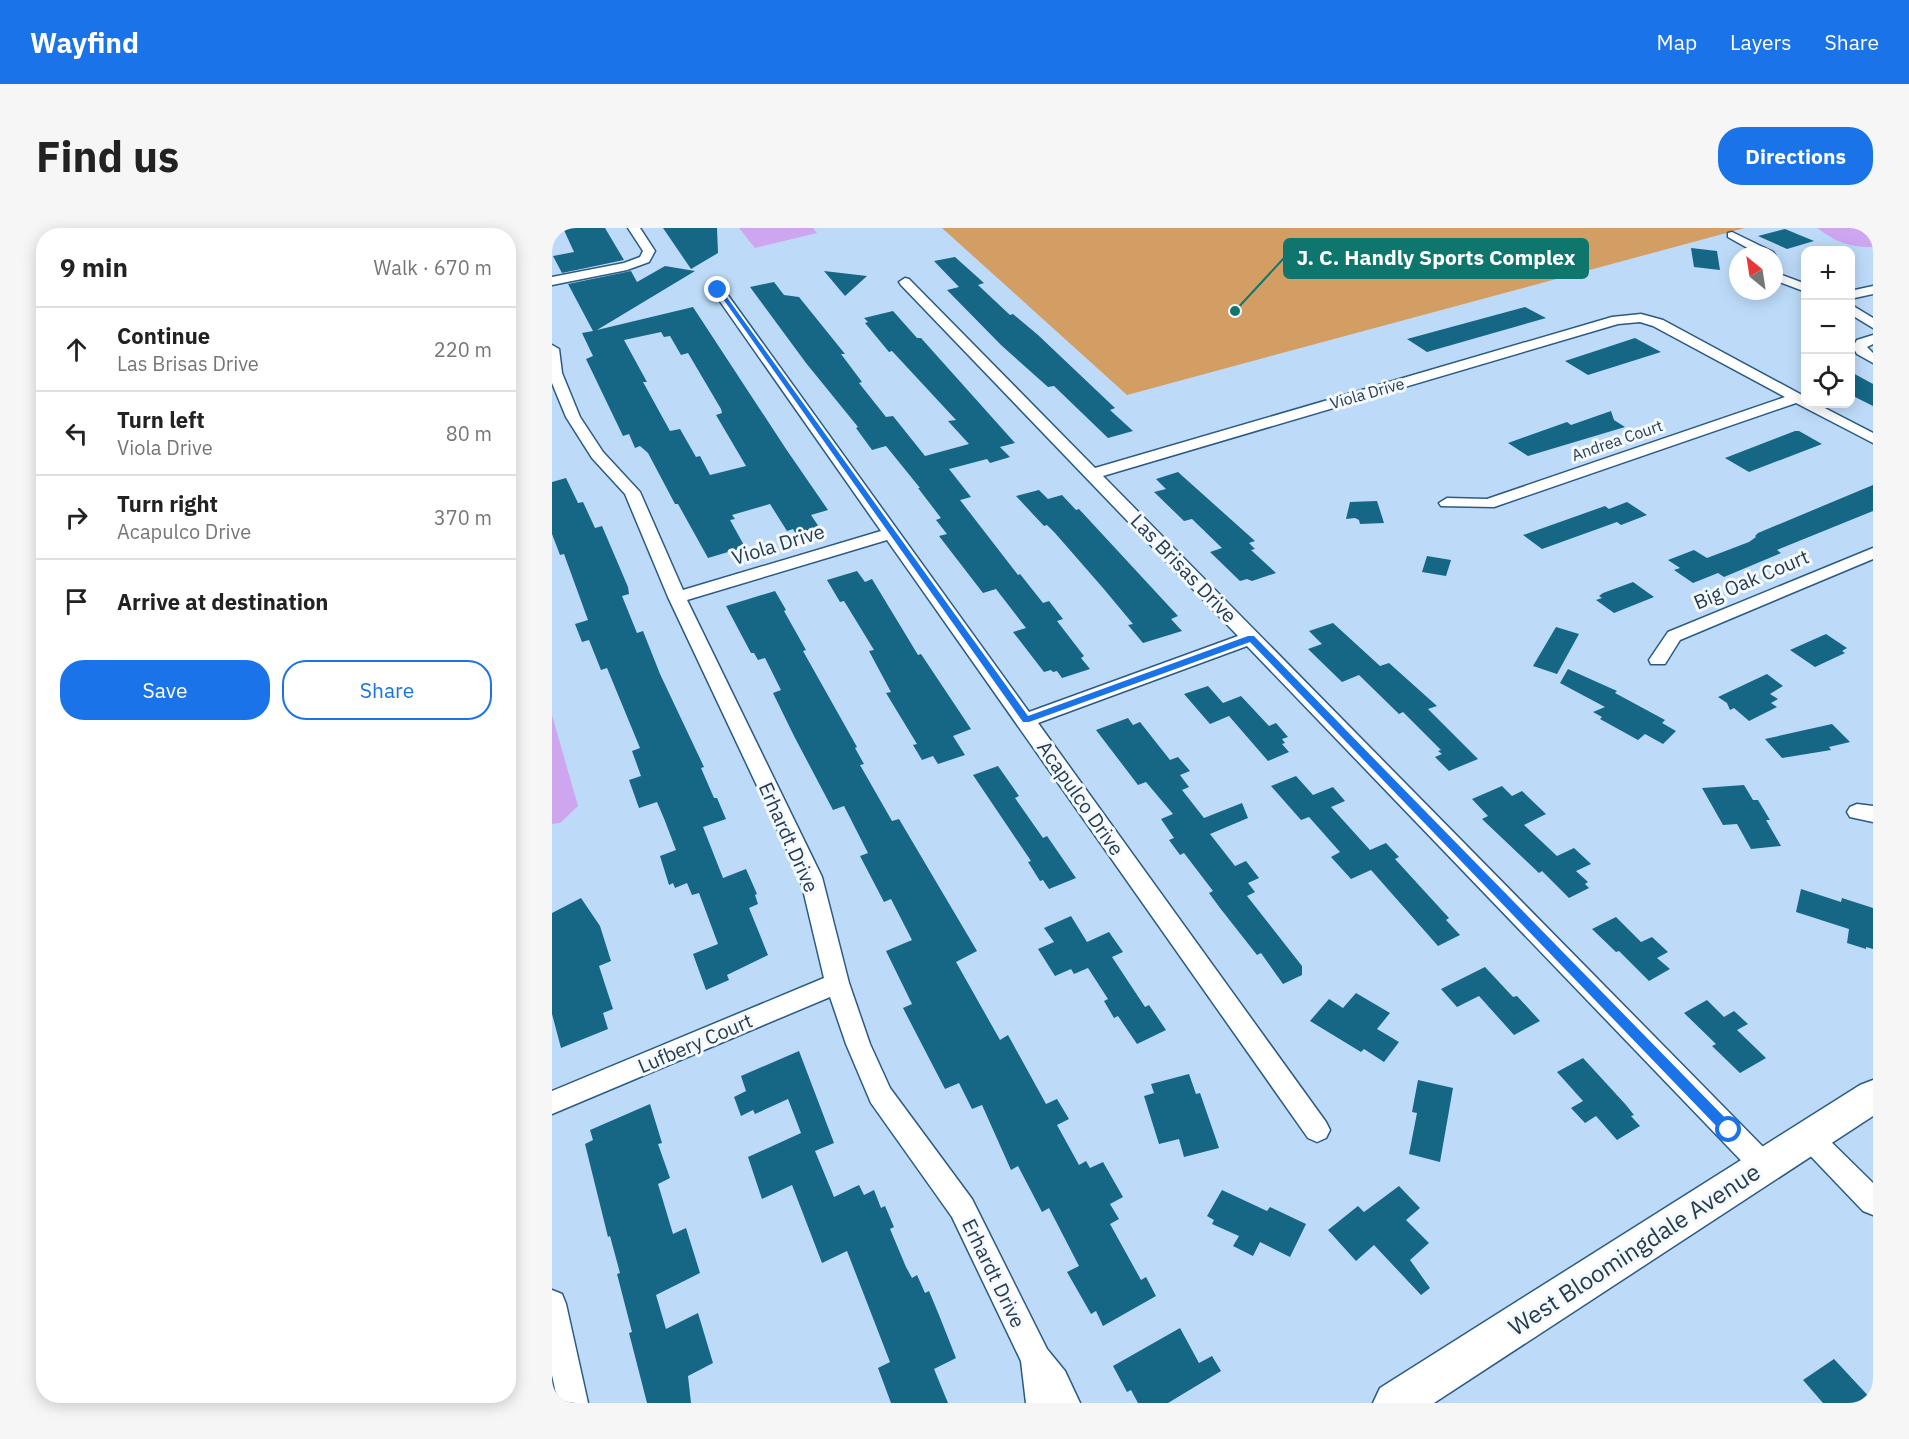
<!DOCTYPE html>
<html lang="en">
<head>
<meta charset="utf-8">
<style>
	:root { --surface:#fff; --page:#f6f6f6; --text:#222; --muted:#767676; --line:#e0e0e0; --accent:#1a73e8 }
	body { margin:0; font-family:"IBM Plex Sans",sans-serif; background:var(--page); color:var(--text) }
	.controls { position:absolute; right:18px; top:18px; display:grid; overflow:hidden; border-radius:12px; box-shadow:0 3px 15px #0003 }
	.controls button { width:54px; height:54px; display:grid; place-items:center; padding:0; border:0; border-bottom:2px solid var(--line); background:var(--surface); color:var(--text); font:30px sans-serif }
	.compass { position:absolute; left:1177px; top:18px; width:54px; height:54px; border-radius:50%; background:var(--surface); box-shadow:0 3px 15px #0003; rotate:330deg }
	.stop { position:absolute; width:18px; height:18px; margin:-14px; border:4px solid #1a73e8; border-radius:50%; background:#fff }
	.stop.end { background:#1a73e8; border-color:#fff; box-shadow:0 2px 6px #0008 }
	.list { margin:0; padding:0; list-style:none }
	h2 { display:flex; justify-content:space-between; align-items:center; height:78px; margin:0; padding:0 24px; font-size:26px }
	h2 small { font-size:20px; font-weight:400; color:var(--muted) }
	.list li { display:grid; grid-template-columns:39px 1fr auto; gap:18px; align-items:center; box-sizing:border-box; height:84px; padding:0 24px; border-top:2px solid var(--line) }
	.list b { display:block; font-size:22px; white-space:nowrap }
	.list p { margin:0; font-size:20px; white-space:nowrap; color:var(--muted) }
	.list em { font-size:20px; font-style:normal; color:var(--muted) }
	.actions { display:flex; gap:12px; padding:18px 24px }
	.actions a { flex:1; padding:14px 0; border:2px solid var(--accent); border-radius:24px; text-align:center; font-size:21px; color:var(--accent) }
	.actions .main { background:var(--accent); color:#fff }
	.icon { flex:none; width:33px; height:33px; fill:none; stroke:currentColor; stroke-width:2; stroke-linecap:round; stroke-linejoin:round }
	.map { position:relative; flex:none; width:1321px; height:1175px; overflow:hidden; border-radius:24px }
	header { display:flex; align-items:center; gap:36px; box-sizing:border-box; height:84px; padding:0 30px; background:var(--accent); color:#fff }
	header strong { font-size:28px }
	nav { display:flex; gap:33px; margin-inline-start:auto; font-size:21px }
	.intro { display:flex; align-items:center; justify-content:space-between; box-sizing:border-box; height:144px; padding:0 36px }
	h1 { margin:0; font-size:42px }
	.button { padding:15px 27px; border-radius:24px; background:var(--accent); color:#fff; font-size:21px; font-weight:700 }
	main { display:flex; gap:36px; padding:0 36px }
	aside { flex:1; background:var(--surface); border-radius:24px; box-shadow:0 3px 15px #0003 }
	.map>svg:first-child { display:block }
	.green { fill:#d39e64 }
	.water { fill:#cda6ef }
	.building { fill:#156785; fill-rule:evenodd }
	.lines { fill:none; stroke-linecap:round; stroke-linejoin:round }
	.minor-casing { stroke:#2a5a85; stroke-width:3 }
	.secondary-casing { stroke:#2a5a85; stroke-width:3 }
	.minor { fill:#fff; fill-rule:evenodd }
	.secondary { fill:#fff; fill-rule:evenodd }
	.route { fill:#1a73e8 }
	.labels { text-anchor:middle; dominant-baseline:central; stroke-width:6; stroke-linejoin:round; paint-order:stroke }
	.far-street-label { font-size:16px; fill:#273b4f; stroke:#f4f9fe }
	.street-label { font-size:20px; fill:#273b4f; stroke:#f4f9fe }
	.near-street-label { font-size:24px; fill:#273b4f; stroke:#f4f9fe }
	.leader { fill:none; stroke:#0f766e; stroke-width:2 }
	.callout-dot { fill:#0f766e; stroke:#f4f9fe; stroke-width:2 }
	.callout { fill:#0f766e; stroke:#0f766e; stroke-width:2 }
	.callout-label { font-size:21px; text-anchor:middle; font-weight:bold; fill:#fff }
</style>
</head>
<body>
<header>
<strong>Wayfind</strong>
<nav><a>Map</a><a>Layers</a><a>Share</a></nav>
</header>
<div class="intro"><h1>Find us</h1><a class="button">Directions</a></div>
<main>
<aside>
<h2>9 min<small>Walk · 670 m</small></h2>
<ul class="list">
<li><svg class="icon" aria-label="ahead" viewBox="0 0 24 24"><path d="M12 20V5M6 11l6-6 6 6"/></svg><div><b>Continue</b><p>Las Brisas Drive</p></div><em>220 m</em></li>
<li><svg class="icon" aria-label="left" viewBox="0 0 24 24"><path d="M17 20v-9H6M10 6l-5 5 5 5"/></svg><div><b>Turn left</b><p>Viola Drive</p></div><em>80 m</em></li>
<li><svg class="icon" aria-label="right" viewBox="0 0 24 24"><path d="M7 20v-9h11M14 6l5 5-5 5"/></svg><div><b>Turn right</b><p>Acapulco Drive</p></div><em>370 m</em></li>
<li><svg class="icon" aria-label="arrive" viewBox="0 0 24 24"><path d="M6 21V4h12l-3 4 3 4H6"/></svg><div><b>Arrive at destination</b></div></li>
</ul>
<div class="actions"><a class="main">Save</a><a>Share</a></div>
</aside>
<div class="map">
<svg width="1321" height="1175" viewBox="0 0 1321 1175">
	<rect width="100%" height="100%" fill="#bddbf9"/>
	<!-- green -->
	<path class="green" d="M390 0H1193L575 167Z"/>
	<!-- water -->
	<g class="water">
		<path d="M187 0H261L265 5 203 20Z"/>
		<path d="M1265 0H1321V19C1298 20 1282 13 1265 0Z"/>
		<path d="M0 487 26 578 8 595 0 596Z"/>
	</g>
	<!-- building -->
	<g class="building">
		<path d="M11 0H53L72 32 10 45 1 28 22 24Z"/>
		<path d="M111 0H165L166 25 139 41Z"/>
		<path d="M1233 1 1262 13 1235 21 1206 8Z"/>
		<path d="M1139 20 1165 23 1168 42 1142 39Z"/>
		<path d="M403 29 432 55 426 57 458 87 461 86 486 107 563 180 558 182 581 203 556 210 502 158 496 159 449 117 395 62 407 59 382 33Z"/>
		<path d="M113 38 143 43 45 102 141 79 234 221 276 282 259 287 267 299 244 306 241 301 235 303 218 276 180 287 183 291 178 292 193 319 156 330 126 276H123L96 225 88 218 83 220 77 206 71 208 34 131 41 128 30 105 41 103 16 56 79 43 85 54ZM109 104 112 109 118 108 129 127 136 125 169 181 170 185 164 187 194 238 158 247 148 228 144 229 128 201 118 203 91 154H95L72 112Z"/>
		<path d="M272 43 315 48 293 68Z"/>
		<path d="M222 54 232 67 247 69 293 126H289L310 154 307 155 334 189 341 188 373 228 417 216 396 193 404 192 340 123 337 124 313 95 316 94 312 90 341 83 365 110H369L463 215 448 219 458 229 438 235 435 231 397 241 419 269 408 272 466 347 468 346 491 375 497 373 511 391 505 393 532 428 529 430 538 441 510 450 505 443 501 444 499 442 492 444 461 404 474 400 444 361 431 365 387 308 395 306 384 292 389 290 366 260H368L334 218 320 222 304 200 306 199 254 135 198 59Z"/>
		<path d="M973 79 994 90 875 124 855 111Z"/>
		<path d="M1083 110 1109 124 1036 147 1013 133Z"/>
		<path d="M1299 144 1321 156V178L1299 167Z"/>
		<path d="M1059 183 1062 192 1073 199 976 228 956 215 1015 194 1019 197Z"/>
		<path d="M1243 203H1247L1270 216 1197 244 1173 230Z"/>
		<path d="M626 244 703 313 697 315 703 321 699 322 724 345 700 353 695 351 688 353 658 324 670 320 640 291 632 293 602 264 614 261 604 251Z"/>
		<path d="M14 250 26 275 31 274 43 300 50 298 53 305 76 359 77 366 70 368 85 405 91 403 108 446 152 539 149 540 162 570H165L174 591 151 599 171 650 194 641 205 666 203 667 206 676 197 680 216 727 175 747 177 752 154 762 141 726 166 716 147 665 140 667 135 655 123 660 121 655 117 657 108 628 124 622 113 593 105 574 87 580 77 552 89 548 80 523 88 520 55 440 49 442 37 412 30 414 23 396 36 392 12 326 8 327 0 306V254Z"/>
		<path d="M1321 257V283L1225 322 1229 325 1172 349 1166 345 1141 355 1122 342 1128 340 1116 332 1142 322 1155 330 1197 314 1204 309 1203 308 1206 305Z"/>
		<path d="M487 262 496 271 510 267 524 282 527 281 626 388 619 391 630 403 591 415 576 397 581 396 551 360 503 305 495 297 492 298 464 268Z"/>
		<path d="M825 273 832 295 808 296 807 292 803 290 794 291 798 274Z"/>
		<path d="M1075 274 1095 287 1069 297 1065 294 990 321 971 307 1053 278 1057 281Z"/>
		<path d="M875 328 899 332 894 348 870 344Z"/>
		<path d="M305 343 313 354 320 351 366 427 369 426 419 501 401 508 413 527 386 536 381 528 370 532 361 517 365 516 334 465 339 464 317 423 322 422 292 373 288 374 275 352Z"/>
		<path d="M1081 354 1102 369 1062 385 1044 372 1050 370 1047 368 1051 365Z"/>
		<path d="M223 363 234 382 232 383 254 422 251 423 305 519 303 520 312 536 308 537 340 593 347 591 425 723 404 734 448 812 456 807 494 876 505 871 517 891 505 897 527 937 534 933 538 940 551 934 571 969 558 976 567 991 558 996 589 1052 594 1049 604 1068 551 1098 544 1083 539 1086 515 1044 527 1038 497 980 490 984 466 938 459 942 430 877 420 881 407 855 393 861 351 780 360 776 334 723 360 712 339 671 332 674 308 628 316 625 292 578 281 582 242 508 221 465 229 462 213 430 206 432 202 425H199L174 378Z"/>
		<path d="M781 395 828 438 837 435 885 478 876 481 926 531 897 543 883 529 890 526 886 523 889 522 851 484 847 486 807 447 790 454 756 421 770 416 757 403Z"/>
		<path d="M1004 399 1027 406 1005 446 981 438Z"/>
		<path d="M1274 406 1295 420 1290 423 1293 425 1263 439 1238 422Z"/>
		<path d="M1016 441 1065 463 1063 465 1113 492 1110 495 1124 503 1111 516 1093 506 1086 512 1048 491 1050 489 1041 484 1053 479 1008 455Z"/>
		<path d="M1215 446 1231 458 1218 466 1226 471 1219 475 1225 479 1197 493 1182 480 1178 482 1175 475 1166 469Z"/>
		<path d="M656 458 671 475 689 468 717 498 724 495 736 509 730 511 733 515 730 516 737 524 716 533 677 488 658 496 632 466Z"/>
		<path d="M576 490 581 497 588 494 618 532 626 529 638 543 628 547 637 559 630 562 652 590 690 575 696 590 658 606 683 638 694 633 707 650 696 655 703 664 695 668 750 738V747L731 756 709 725 705 727 668 680 657 665 661 663 632 625 628 627 617 612 622 610 609 591 621 586 594 554 586 557 544 502Z"/>
		<path d="M1280 496 1298 514 1277 519 1279 522 1230 530 1213 511Z"/>
		<path d="M446 538 467 568 463 570 491 610 495 608 524 650 497 661 491 652 488 653 476 634 479 633 421 547Z"/>
		<path d="M744 548 761 567 781 559 793 573 779 579 818 622 834 615 847 629 843 631 897 690 894 692 908 707 886 718 819 642 799 651 779 629 788 624 757 589 749 592 719 558Z"/>
		<path d="M1192 557 1201 572H1206L1218 592H1214L1229 618 1199 621 1185 596 1171 597 1150 560Z"/>
		<path d="M950 558 960 568 970 563 994 586 972 597 1005 628 1022 620 1039 636 1024 643 1036 654 1033 656 1037 660 1017 670 990 643 987 645 930 591 936 588 920 571Z"/>
		<path d="M1249 661 1289 674 1290 670 1321 680V721L1314 719V721L1295 715 1297 701 1244 684Z"/>
		<path d="M29 670 48 698 59 733 47 738 61 781 51 785 56 801 9 820 0 786V685Z"/>
		<path d="M519 688 535 714 557 704 571 724 560 729 593 779 597 777 614 802 585 816 566 788 562 790 552 773 556 771 536 740 522 746 519 741 503 748 486 721 502 714 492 700Z"/>
		<path d="M1064 689 1089 714 1100 709 1116 724 1105 730 1118 741 1097 753 1067 723 1064 724 1040 701Z"/>
		<path d="M933 739 961 769 965 768 988 793 962 807 927 768 905 779 889 761Z"/>
		<path d="M804 765 838 785 825 801 847 814 832 834 812 821 809 824 758 793 777 771 791 780Z"/>
		<path d="M1155 772 1172 789 1182 783 1196 796 1185 802 1214 830 1188 845 1160 818 1164 816 1132 785Z"/>
		<path d="M247 823 282 915 263 923 282 969 307 957 312 967 322 962 329 980 333 978 342 999 338 1001 354 1039 360 1050 365 1047 373 1065 377 1063 387 1087 404 1130 382 1141 396 1175H339L326 1140 338 1134 295 1023 270 1035 240 957 210 971 196 929 249 905 236 871 203 886 201 882 189 888 182 869 194 863 189 848Z"/>
		<path d="M1031 830 1074 877 1082 887 1079 888 1088 898 1065 912 1044 888 1033 895 1019 880 1031 873 1005 844Z"/>
		<path d="M637 846 644 866 648 865 667 920 632 929 627 911 607 916 592 868 602 865 599 856Z"/>
		<path d="M866 852 901 860 888 934 857 926 865 885 860 884Z"/>
		<path d="M98 876 110 915 106 916 118 950 106 956 121 1006 134 1000 148 1045 104 1067 114 1101 146 1085 161 1135 136 1148 139 1175H95L77 1105 80 1104 65 1046 68 1045 58 1008 56 1009 33 916 41 912 38 902Z"/>
		<path d="M847 958 868 980 854 992 877 1015 858 1032 878 1060 869 1067 822 1017 804 1033 776 1002 806 978 812 984Z"/>
		<path d="M670 962 715 983 718 979 754 996 738 1029 708 1014 701 1028 681 1018 687 1008 660 996 662 992 655 988Z"/>
		<path d="M628 1100 647 1135 660 1128 669 1143 616 1175H586L579 1162 575 1164 561 1138Z"/>
		<path d="M1282 1131 1321 1173V1175H1271L1251 1152Z"/>
	</g>
	<g class="lines">
		<!-- minor casing -->
		<g class="minor-casing">
			<g id="minor">
				<path d="M76 0H88L103 23 97 34 75 42 0 57V49L72 35 88 29 91 23Z"/>
				<path d="M1180 4 1221 24 1223 27H1208L1176 9V5Z"/>
				<path d="M1222 44 1254 56V64L1222 52Z"/>
				<path d="M353 50 357 51 543 240 1060 89 1089 86 1111 92 1250 167 1254 169V176H1265L1321 205V215L1244 175 942 279 889 278 887 275 895 270 935 271 1233 169 1101 98 1088 94 1066 96 551 248 1221 929 1225 938 1221 947 1212 950 1203 947 695 418 486 495 774 894 778 902 774 910 765 914 756 910 335 312 135 372 270 649 297 755 318 816 338 860 420 971 495 1121 513 1143 528 1175H474L469 1133 400 989 319 875 294 816 278 769 0 886V863L272 750 248 649 116 369 73 266 40 230 14 189 0 155V117L7 121 10 145 28 189 51 224 88 264 131 362 329 303 160 62 166 58 170 59 477 484 686 408 349 57 347 54Z"/>
				<path d="M1321 58V66L1298 71V63Z"/>
				<path d="M1298 76 1321 90V100L1298 86Z"/>
				<path d="M1321 107V116L1315 119 1321 125V135L1305 126 1301 119 1305 112Z"/>
				<path d="M1321 320V331L1128 412 1113 436H1099L1097 432 1116 404Z"/>
				<path d="M1305 576 1321 578V594L1298 589 1295 584 1298 579Z"/>
				<path d="M1257 897 1266 901 1321 955V987L1311 983 1248 917 1244 909 1248 901Z"/>
				<path d="M0 1062 10 1066 14 1076 36 1175H6L0 1147Z"/>
			</g>
		</g>
		<!-- secondary casing -->
		<g class="secondary-casing">
			<path id="secondary" d="M1321 852V888L882 1175H821L828 1160 1308 857Z"/>
		</g>
		<!-- minor -->
		<use href="#minor" class="minor"/>
		<!-- secondary -->
		<use href="#secondary" class="secondary"/>
	</g>
	<!-- route -->
	<path class="route" d="M164 61H169L476 488 696 408H702L1181 898V906H1172L698 414 477 494H471Z"/>
	<g class="labels">
		<!-- far-street labels -->
		<g class="far-street-label">
			<text transform="translate(815 165) rotate(-16)">Viola Drive</text>
			<text transform="translate(1065 212) rotate(-19)">Andrea Court</text>
		</g>
		<!-- street labels -->
		<g class="street-label">
			<text transform="translate(226 316) rotate(-17)">Viola Drive</text>
			<text transform="translate(632 340) rotate(46)">Las Brisas Drive</text>
			<text transform="translate(1199 351) rotate(-23)">Big Oak Court</text>
			<text transform="translate(529 570) rotate(55)">Acapulco Drive</text>
			<text transform="translate(237 609) rotate(66)">Erhardt Drive</text>
			<text transform="translate(143 815) rotate(-23)">Lufbery Court</text>
			<text transform="translate(442 1045) rotate(64)">Erhardt Drive</text>
		</g>
		<!-- near-street labels -->
		<g class="near-street-label">
			<text transform="translate(1082 1021) rotate(-33)">West Bloomingdale Avenue</text>
		</g>
	</g>
	<!-- callouts -->
	<path class="leader" d="M683 83L732 30"/>
	<circle class="callout-dot" cx="683" cy="83" r="6"/>
	<rect class="callout" x="732" y="11" width="304" height="39" rx="6"/>
	<g class="callout-label">
		<text x="884" y="37">J. C. Handly Sports Complex</text>
	</g>
</svg>
<div class="controls">
<button>+</button>
<button>−</button>
<button><svg class="icon" aria-label="locate" viewBox="0 0 24 24"><circle cx="12" cy="12" r="6"/><path d="M12 2v4M12 18v4M2 12h4M18 12h4"/></svg></button>
</div>
<svg class="compass" viewBox="-18 -18 36 36"><path d="M0-13l5 13h-10z" fill="#e53935"/><path d="M0 13l5-13h-10z" fill="#767676"/></svg>
<div class="stop" style="left:1177px;top:902px"></div>
<div class="stop end" style="left:166px;top:62px"></div>
</div>
</main>
</body>
</html>
